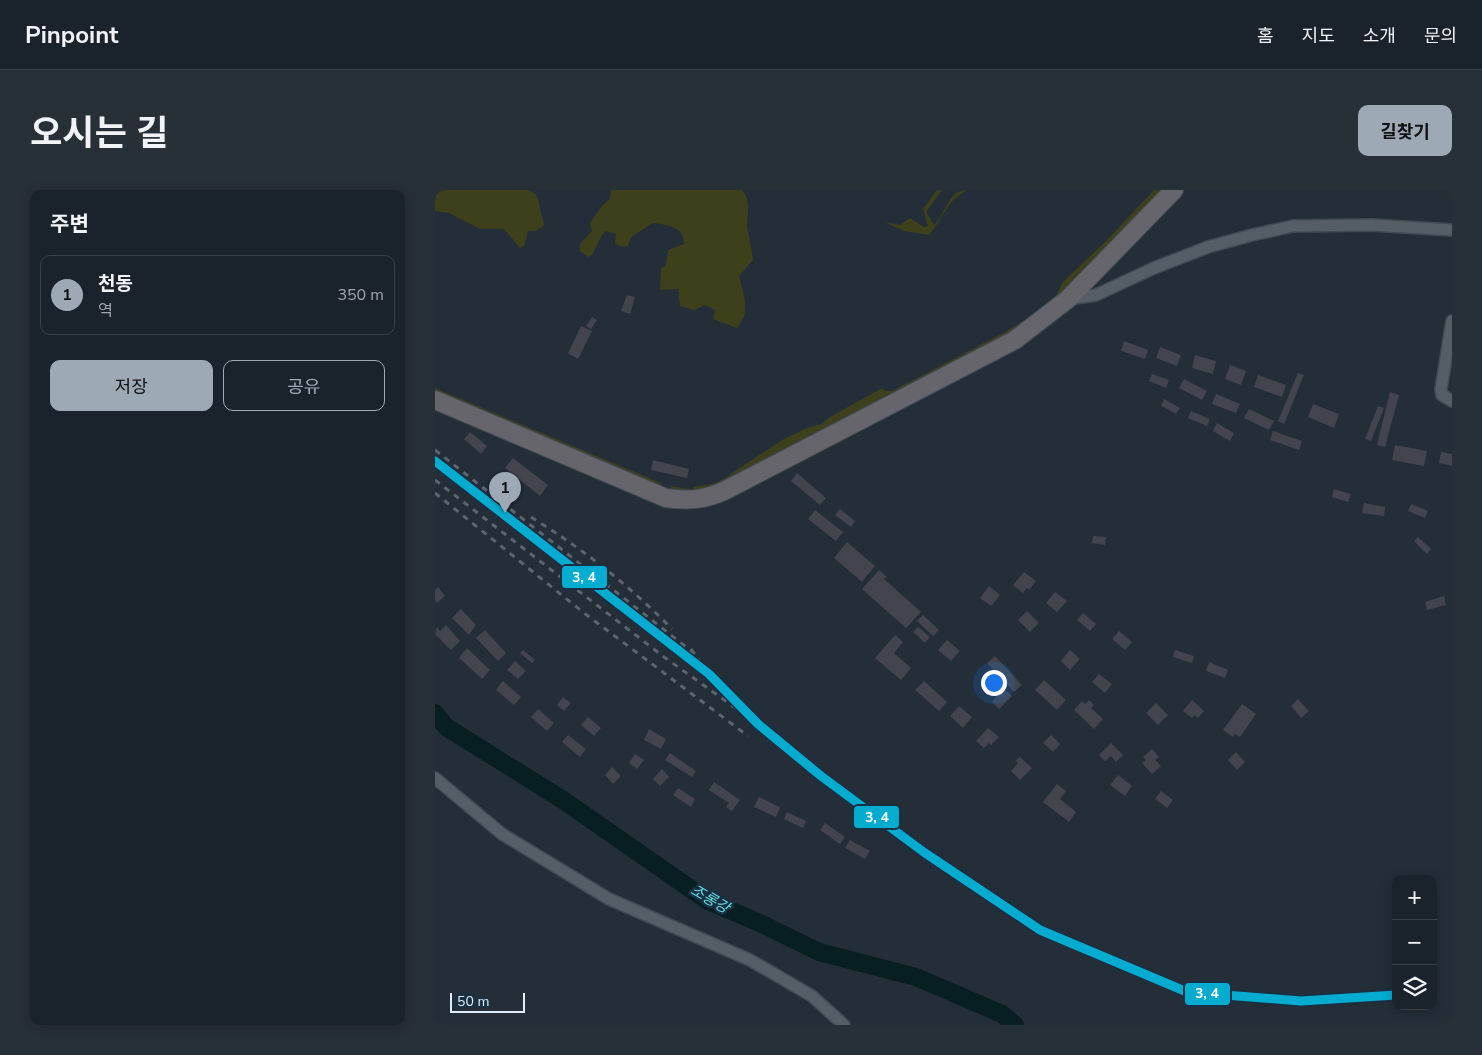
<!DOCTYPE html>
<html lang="ko">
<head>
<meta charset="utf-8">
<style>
	:root { --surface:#1a222b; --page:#272f37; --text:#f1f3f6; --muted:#9fa4a9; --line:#383f47; --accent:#9daab6 }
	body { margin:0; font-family:"Nunito Sans","Noto Sans KR",sans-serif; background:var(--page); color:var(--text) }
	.controls { position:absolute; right:15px; bottom:15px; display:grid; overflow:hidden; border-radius:10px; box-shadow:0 2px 12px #0003 }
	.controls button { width:45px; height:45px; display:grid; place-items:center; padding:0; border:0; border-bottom:1px solid var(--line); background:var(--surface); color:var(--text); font:25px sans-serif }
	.scale { position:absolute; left:15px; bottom:12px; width:75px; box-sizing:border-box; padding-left:5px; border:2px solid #dfecf9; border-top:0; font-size:14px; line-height:18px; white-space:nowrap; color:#dfecf9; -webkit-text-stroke:4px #192f43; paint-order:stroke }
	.you { position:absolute; left:558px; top:492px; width:18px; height:18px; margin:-12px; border:4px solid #fff; border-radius:50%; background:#1a73e8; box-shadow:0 0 0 8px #1a73e833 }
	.badge { display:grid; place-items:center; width:32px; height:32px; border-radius:50%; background:var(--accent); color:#111; font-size:16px; font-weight:700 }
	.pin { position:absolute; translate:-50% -41px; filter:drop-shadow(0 1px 2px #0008) }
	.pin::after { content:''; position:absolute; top:26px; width:18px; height:15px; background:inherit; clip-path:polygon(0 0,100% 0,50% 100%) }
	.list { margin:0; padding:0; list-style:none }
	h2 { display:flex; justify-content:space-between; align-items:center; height:65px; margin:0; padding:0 20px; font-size:21px }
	h2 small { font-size:16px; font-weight:400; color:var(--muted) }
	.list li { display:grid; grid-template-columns:32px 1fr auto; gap:15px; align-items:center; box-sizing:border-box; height:80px; margin:0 10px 10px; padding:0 10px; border:1px solid var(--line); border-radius:10px }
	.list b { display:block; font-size:19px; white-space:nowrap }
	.list p { margin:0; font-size:16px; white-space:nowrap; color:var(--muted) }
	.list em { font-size:16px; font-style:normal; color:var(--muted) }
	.actions { display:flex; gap:10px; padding:15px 20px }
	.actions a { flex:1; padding:11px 0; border:1px solid var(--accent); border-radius:10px; text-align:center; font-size:18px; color:var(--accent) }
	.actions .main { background:var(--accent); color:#111 }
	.icon { flex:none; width:28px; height:28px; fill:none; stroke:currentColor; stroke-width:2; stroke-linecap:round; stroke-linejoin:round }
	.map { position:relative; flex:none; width:1017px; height:835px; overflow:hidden; border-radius:10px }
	header { display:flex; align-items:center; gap:30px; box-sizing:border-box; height:70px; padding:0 25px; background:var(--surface); border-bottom:1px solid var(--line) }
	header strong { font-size:24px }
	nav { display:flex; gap:28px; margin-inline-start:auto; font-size:18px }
	.intro { display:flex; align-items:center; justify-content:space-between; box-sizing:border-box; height:120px; padding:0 30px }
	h1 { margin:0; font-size:35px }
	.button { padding:12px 22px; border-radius:10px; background:var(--accent); color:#111; font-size:18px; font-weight:700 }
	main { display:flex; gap:30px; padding:0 30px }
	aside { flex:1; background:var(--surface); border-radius:10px; box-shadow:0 2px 12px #0003 }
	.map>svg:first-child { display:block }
	.green { fill:#3e401b }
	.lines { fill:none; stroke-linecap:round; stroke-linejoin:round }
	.river { stroke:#071f20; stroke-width:18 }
	.building { fill:#43444d }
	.street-casing { stroke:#404a53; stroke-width:14 }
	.primary-casing { stroke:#404a53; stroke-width:20 }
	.street { stroke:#555e67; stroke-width:11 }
	.primary { stroke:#65656b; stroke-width:18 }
	.rail { stroke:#5d646c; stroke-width:3; stroke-dasharray:6 6; stroke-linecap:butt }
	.rail-1-casing { stroke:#192f43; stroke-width:12 }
	.rail-1 { stroke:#06acd0; stroke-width:9 }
	.labels { text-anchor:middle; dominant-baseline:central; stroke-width:5; stroke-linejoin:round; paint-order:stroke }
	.water-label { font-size:15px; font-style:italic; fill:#61dde0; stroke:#192f43 }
	.line-badge { stroke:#192f43; stroke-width:2 }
	.badge-label { font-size:14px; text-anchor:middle; font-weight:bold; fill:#fff }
</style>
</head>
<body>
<header>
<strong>Pinpoint</strong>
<nav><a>홈</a><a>지도</a><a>소개</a><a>문의</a></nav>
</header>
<div class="intro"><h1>오시는 길</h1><a class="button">길찾기</a></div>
<main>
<aside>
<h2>주변<small></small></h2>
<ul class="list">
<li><span class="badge">1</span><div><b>천동</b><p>역</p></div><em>350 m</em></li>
</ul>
<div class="actions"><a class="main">저장</a><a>공유</a></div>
</aside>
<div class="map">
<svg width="1017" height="835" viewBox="0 0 1017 835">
	<rect width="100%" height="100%" fill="#232e39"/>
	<!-- green -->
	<g class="green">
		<path d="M0 0H93C106 5 103 12 106 23 107 28 109 31 109 35L101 41H93L89 56 85 58 69 39H45L14 23 0 21Z"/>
		<path d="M176 0H307C318 12 310 28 313 42 315 52 317 60 318 70L304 86C308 106 317 120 302 138L278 129 280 120 270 115 259 120 245 116 243 99 225 100 226 78 231 76 233 60 249 54C249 36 233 35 218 33L196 47 193 56 187 57 180 53 181 44 171 41 167 45 157 65 153 67 145 61V54L157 41 155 33 167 16 175 9Z"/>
		<path d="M502 0H507L491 22 499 35C510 26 513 0 531 0 526 5 519 8 515 14 507 24 503 35 494 45L469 41 450 32 465 35 475 28 489 37 493 36 488 19Z"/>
		<path d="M719 0H727L648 85 585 139 273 301 235 302 236 296 258 300V297L278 294 288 289 349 249 372 238 387 234 395 227 447 198 450 201H457L570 142 606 120 620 108 628 92 671 51Z"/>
		<path d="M0 198 226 293 224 299 0 204Z"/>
	</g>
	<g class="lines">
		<!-- river -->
		<path class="river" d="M0 523 11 537 128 610 273 711 325 733 384 762 481 787 567 824 580 835"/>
	</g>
	<!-- building -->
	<g class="building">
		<path d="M192 105 200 107 195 124 186 121Z"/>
		<path d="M157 127 162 130 156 139 151 136Z"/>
		<path d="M146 136 157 141 143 169 133 163Z"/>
		<path d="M689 151 713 160 710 169 686 161Z"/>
		<path d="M725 157 746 165 742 176 721 168Z"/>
		<path d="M760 165 781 171 778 184 757 178Z"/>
		<path d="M795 175 811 181 806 195 790 189Z"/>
		<path d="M863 183 869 185 849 234 843 231Z"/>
		<path d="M717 184 734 190 731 198 714 191Z"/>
		<path d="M823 185 851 195 847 207 819 197Z"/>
		<path d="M749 189 772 201 767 210 744 198Z"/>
		<path d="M955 202 964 205 950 257 942 255Z"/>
		<path d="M781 204 805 214 801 223 777 214Z"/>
		<path d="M729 209 745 218 741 224 726 216Z"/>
		<path d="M878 214 904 224 899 238 873 227Z"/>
		<path d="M943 216 949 218 936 251 930 249Z"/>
		<path d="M814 219 839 231 834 240 809 228Z"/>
		<path d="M756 221 775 229 772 236 753 228Z"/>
		<path d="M782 233 799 243 795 251 778 241Z"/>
		<path d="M838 241 867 251 864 260 835 250Z"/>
		<path d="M35 242 52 256 46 264 29 249Z"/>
		<path d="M960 255 992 261 989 276 957 270Z"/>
		<path d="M1006 262 1017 264V276L1004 273Z"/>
		<path d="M78 268 113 295 105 306 70 278Z"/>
		<path d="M218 270 254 279 252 288 216 280Z"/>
		<path d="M362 283 391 308 385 315 356 291Z"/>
		<path d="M899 299 916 304 913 312 897 307Z"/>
		<path d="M929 313 950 317 949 326 927 323Z"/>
		<path d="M976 314 993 321 990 328 973 321Z"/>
		<path d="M405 319 420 331 416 337 400 325Z"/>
		<path d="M380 320 408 342 401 351 373 329Z"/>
		<path d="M658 346 671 347 670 355 657 353Z"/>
		<path d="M983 347 996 359 992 364 979 351Z"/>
		<path d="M412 352 440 376 427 392 399 368Z"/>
		<path d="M444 380 452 387 449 389 486 422 471 438 427 399Z"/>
		<path d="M589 382 601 391 594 400 592 398 588 403 578 395Z"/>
		<path d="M554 396 565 405 556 416 545 408Z"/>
		<path d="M3 397 10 406 2 413 0 410V400Z"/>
		<path d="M620 402 632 411 622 422 611 413Z"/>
		<path d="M1009 406 1011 415 992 420 990 412Z"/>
		<path d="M26 419 41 435 34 445 17 428Z"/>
		<path d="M592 421 604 433 595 442 583 430Z"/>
		<path d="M648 423 661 434 655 441 642 430Z"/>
		<path d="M488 425 504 440 498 446 482 431Z"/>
		<path d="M11 435 25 451 16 460 0 444 2 437 5 441Z"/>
		<path d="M483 437 495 447 490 453 478 442Z"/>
		<path d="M50 440 71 463 63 471 41 448Z"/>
		<path d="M684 441 697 452 690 460 677 449Z"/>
		<path d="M460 445 468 452 459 463 476 478 466 490 440 468Z"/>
		<path d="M512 450 525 461 516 471 503 460Z"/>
		<path d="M32 458 55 480 47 489 24 468Z"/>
		<path d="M88 460 100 470 97 473 85 463Z"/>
		<path d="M635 460 645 469 635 480 626 471Z"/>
		<path d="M740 460 759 466 757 473 738 467Z"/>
		<path d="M560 466 587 495 579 502 552 473Z"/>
		<path d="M80 471 91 481 83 489 72 480Z"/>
		<path d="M774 472 793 480 790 488 771 481Z"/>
		<path d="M664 484 677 494 670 503 657 492Z"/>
		<path d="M609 490 631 510 622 520 600 500Z"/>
		<path d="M68 491 86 507 79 515 61 500Z"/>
		<path d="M489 491 512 512 504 521 480 500Z"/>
		<path d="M565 495 577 506 564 519 557 512 563 504 559 501Z"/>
		<path d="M128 507 136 513 129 521 122 515Z"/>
		<path d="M863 509 874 521 866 528 856 516Z"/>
		<path d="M654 510 659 515 656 518 668 529 659 539 639 520 647 511 650 514Z"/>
		<path d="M757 510 769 521 763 528 760 525 757 528 748 521Z"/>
		<path d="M721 513 733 525 723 535 711 523Z"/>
		<path d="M807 514 821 524 805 547 800 544 798 547 788 540Z"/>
		<path d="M524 516 537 527 528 538 515 526Z"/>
		<path d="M103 519 119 533 112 541 96 527Z"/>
		<path d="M153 527 166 538 159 546 146 535Z"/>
		<path d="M553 538 564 547 556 555 554 553 549 558 541 551Z"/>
		<path d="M214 539 231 549 226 559 209 550Z"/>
		<path d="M133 545 151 559 145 567 127 552Z"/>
		<path d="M616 545 625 554 618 562 608 553Z"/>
		<path d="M676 553 688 565 681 572 676 566 670 571 664 565Z"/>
		<path d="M717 559 724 567 720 570 726 576 717 584 707 573 711 570 708 567Z"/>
		<path d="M801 562 810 572 802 580 793 570Z"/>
		<path d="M235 563 261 581 257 587 230 570Z"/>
		<path d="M200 564 209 570 202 579 194 573Z"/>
		<path d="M585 567 597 578 585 590 576 581 583 573 580 571Z"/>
		<path d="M177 577 186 586 178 594 170 585Z"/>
		<path d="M227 579 234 587 225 596 218 589Z"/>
		<path d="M683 585 697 596 690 606 675 595Z"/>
		<path d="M279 592 305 610 297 621 291 617 294 613 274 600Z"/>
		<path d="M622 594 631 601 625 609 641 622 634 632 608 612Z"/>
		<path d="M243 598 260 609 256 617 238 605Z"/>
		<path d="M726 601 738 610 732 618 720 609Z"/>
		<path d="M324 607 345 617 341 627 319 617Z"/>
		<path d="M352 622 371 631 368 638 349 629Z"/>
		<path d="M390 633 410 647 405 654 385 640Z"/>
		<path d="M415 650 435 661 430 669 410 658Z"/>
	</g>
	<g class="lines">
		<!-- street casing -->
		<g class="street-casing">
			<g id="street">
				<path d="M633 109 661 105 719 78 773 57 817 45 858 36 937 35 1017 40"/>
				<path d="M1017 131 1006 199 1007 205 1017 211"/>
				<path d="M0 588 67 644 174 709 315 770 377 806 409 835"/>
			</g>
		</g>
		<!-- primary casing -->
		<g class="primary-casing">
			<path id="primary" d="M0 210 231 308C254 311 270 310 291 300L580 150 633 109 739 0"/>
		</g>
		<!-- street -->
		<use href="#street" class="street"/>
		<!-- primary -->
		<use href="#primary" class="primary"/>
		<!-- rail -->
		<g class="rail">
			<path d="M0 260 260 464"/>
			<path d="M0 290 229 467 323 534"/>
			<path d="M0 303 149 423 313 546"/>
			<path d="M96 327C148 359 195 396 237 439"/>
			<path d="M256 459 274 484"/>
		</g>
		<!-- rail-1 casing -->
		<g class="rail-1-casing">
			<path id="rail-1" d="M0 271 274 484 323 534 386 586 490 663 605 740 752 802 866 811 961 805"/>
		</g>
		<!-- rail-1 -->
		<use href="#rail-1" class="rail-1"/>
	</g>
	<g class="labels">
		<!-- water labels -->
		<g class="water-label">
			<text transform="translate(275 709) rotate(30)">조롱강</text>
		</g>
	</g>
	<g class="line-badge">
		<rect x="126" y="375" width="47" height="24" rx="5" fill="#06acd0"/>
		<rect x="418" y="615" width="47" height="24" rx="5" fill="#06acd0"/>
		<rect x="749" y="792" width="47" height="24" rx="5" fill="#06acd0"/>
	</g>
	<g class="badge-label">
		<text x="149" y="392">3, 4</text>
		<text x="442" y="632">3, 4</text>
		<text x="772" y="808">3, 4</text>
	</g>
</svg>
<div class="controls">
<button>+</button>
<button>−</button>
<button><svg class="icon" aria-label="layers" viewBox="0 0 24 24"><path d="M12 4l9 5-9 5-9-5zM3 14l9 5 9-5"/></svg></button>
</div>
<div class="scale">50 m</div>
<div class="you"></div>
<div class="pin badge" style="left:70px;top:323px">1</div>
</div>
</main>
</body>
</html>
